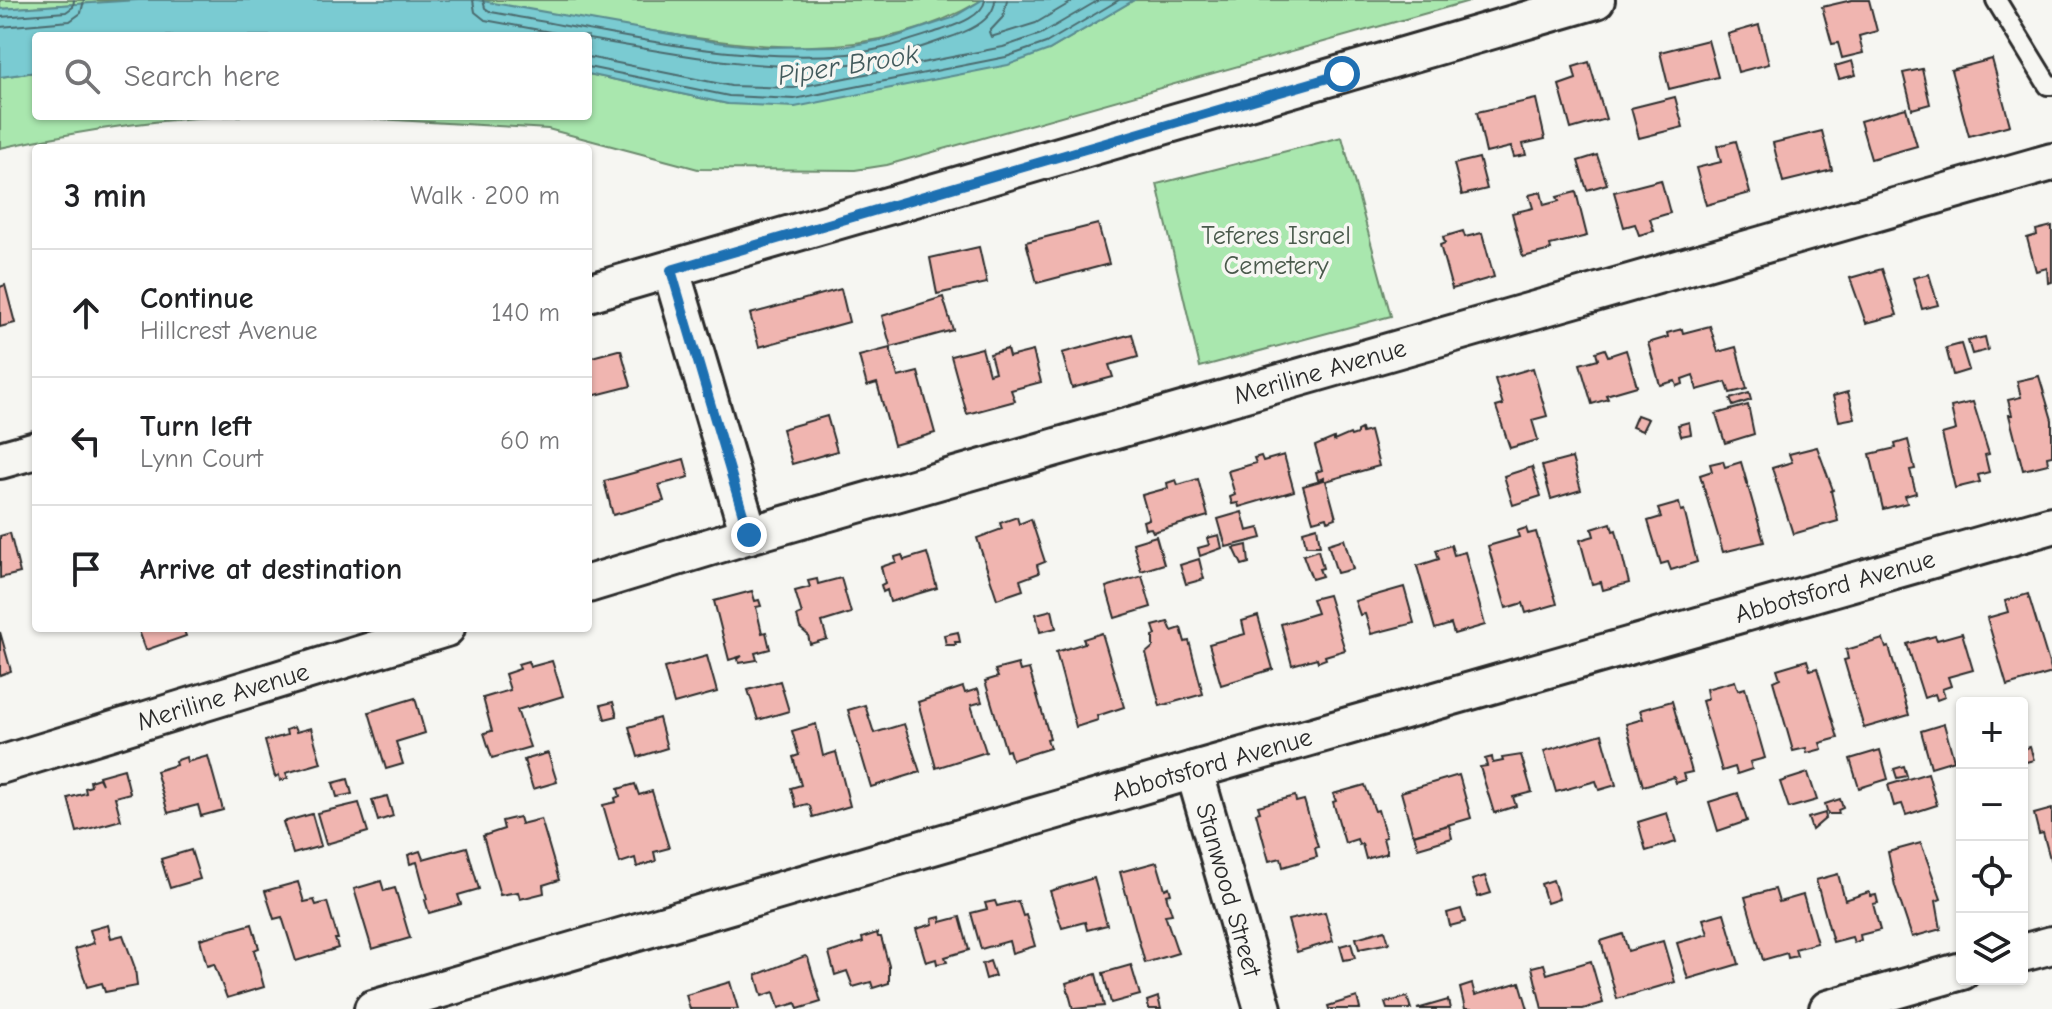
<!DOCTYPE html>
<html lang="en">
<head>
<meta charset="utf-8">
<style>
	:root { --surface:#fff; --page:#f2f2f2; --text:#202124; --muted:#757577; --line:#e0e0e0 }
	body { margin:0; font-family:"Comic Neue",sans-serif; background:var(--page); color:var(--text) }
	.controls { position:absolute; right:24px; bottom:24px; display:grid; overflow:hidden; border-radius:8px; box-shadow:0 2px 6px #0004 }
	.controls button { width:72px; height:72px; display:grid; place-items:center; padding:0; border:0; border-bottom:2px solid var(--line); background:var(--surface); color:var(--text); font:40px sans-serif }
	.stop { position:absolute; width:24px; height:24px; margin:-18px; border:6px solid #1f6fb2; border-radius:50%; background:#fff }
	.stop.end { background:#1f6fb2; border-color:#fff; box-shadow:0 2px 8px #0008 }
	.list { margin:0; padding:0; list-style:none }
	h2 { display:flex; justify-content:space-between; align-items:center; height:104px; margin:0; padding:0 32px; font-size:34px }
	h2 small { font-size:26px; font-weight:400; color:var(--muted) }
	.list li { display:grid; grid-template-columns:52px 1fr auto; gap:24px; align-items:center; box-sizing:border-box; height:128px; padding:0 32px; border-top:2px solid var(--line) }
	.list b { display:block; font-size:30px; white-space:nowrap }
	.list p { margin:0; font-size:26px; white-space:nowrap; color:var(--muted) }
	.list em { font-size:26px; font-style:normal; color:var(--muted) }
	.icon { flex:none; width:44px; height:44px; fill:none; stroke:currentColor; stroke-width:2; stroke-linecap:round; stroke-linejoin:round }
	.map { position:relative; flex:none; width:2052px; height:1009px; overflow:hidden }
	.search { position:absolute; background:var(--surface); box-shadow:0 2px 6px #0004; left:32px; top:32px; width:560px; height:88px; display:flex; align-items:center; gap:20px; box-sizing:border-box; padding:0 28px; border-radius:8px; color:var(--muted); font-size:30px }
	.panel { position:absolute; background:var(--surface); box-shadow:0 2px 6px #0004; left:32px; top:144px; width:560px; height:488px; border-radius:8px }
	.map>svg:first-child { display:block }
	.green { fill:#a9e7ae; stroke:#6a896c; stroke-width:2 }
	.water { fill:#7acbd2; stroke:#5a8b8f; stroke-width:2 }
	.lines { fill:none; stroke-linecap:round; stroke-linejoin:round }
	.shore { stroke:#4b6b6e; stroke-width:2 }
	.building { fill:#f0b5b0; stroke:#2b2b2b; stroke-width:2 }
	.service-casing { stroke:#2b2b2b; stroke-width:24 }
	.minor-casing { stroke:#2b2b2b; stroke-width:42 }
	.service { stroke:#f6f6f2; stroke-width:18 }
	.minor { stroke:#f6f6f2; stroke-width:36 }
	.route { stroke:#1f6fb2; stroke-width:10 }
	.labels { text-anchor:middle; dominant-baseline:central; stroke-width:7; stroke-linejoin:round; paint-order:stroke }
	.park-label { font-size:26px; fill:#4a5a4c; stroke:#f6f6f2 }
	.street-label { font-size:26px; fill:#2b2b2b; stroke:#f6f6f2 }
	.water-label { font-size:28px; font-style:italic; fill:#435b5d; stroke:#f6f6f2 }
</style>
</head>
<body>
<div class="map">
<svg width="2052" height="1009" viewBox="0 0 2052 1009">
	<rect width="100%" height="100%" fill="#f6f6f2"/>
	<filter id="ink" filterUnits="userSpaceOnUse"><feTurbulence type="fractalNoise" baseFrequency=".0125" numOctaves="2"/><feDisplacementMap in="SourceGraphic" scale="16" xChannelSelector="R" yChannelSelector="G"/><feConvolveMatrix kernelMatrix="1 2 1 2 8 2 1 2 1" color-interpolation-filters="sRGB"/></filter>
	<g filter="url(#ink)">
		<!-- green -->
		<g class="green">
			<path d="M0 0H138L0 9Z"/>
			<path d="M477 0H982C867 68 746 47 621 26 573 18 524 12 477 0Z"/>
			<path d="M1134 0H1473L887 165 855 170 698 169 548 129 327 116H588V74L728 104 1049 50Z"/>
			<path d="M36 72V116H241C161 117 79 131 0 148V77Z"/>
			<path d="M1342 137 1391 316 1200 367 1157 184Z"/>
		</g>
		<!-- water -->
		<path class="water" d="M138 0H477L715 42 760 47 848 46 892 38 952 18 982 0H1134L1049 50 1008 65 795 107 728 104 588 74V36H36V72L0 77V9Z"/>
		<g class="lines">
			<!-- shore -->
			<g class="shore">
				<path d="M473 0 475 12 485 20 572 36"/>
				<path d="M483 0 485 8 491 12C607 32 730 64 848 54 881 51 911 40 942 30 956 25 983 16 985 0"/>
				<path d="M1007 0 1003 17 989 32 991 37 1036 23 1075 0"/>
				<path d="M0 17 66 12 73 7 74 0"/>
				<path d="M0 27 70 21 81 13 84 0"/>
				<path d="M588 39C674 53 762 73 850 64 883 61 914 50 945 39 964 33 994 22 995 0"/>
				<path d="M588 57 731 86 794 88 1003 47 1041 34 1099 0"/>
				<path d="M588 67 729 96 794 99 1006 57 1046 43 1119 0"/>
			</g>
		</g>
		<!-- building -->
		<g class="building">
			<path d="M1852 0H1869L1877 31 1859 36 1863 53 1842 58 1838 43 1832 44 1822 7Z"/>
			<path d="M1759 25 1769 64 1738 72 1728 34Z"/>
			<path d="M1708 40 1718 77 1669 89 1660 52Z"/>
			<path d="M1992 59 2010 125 1969 136 1951 70Z"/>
			<path d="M1852 61 1856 75 1839 79 1835 66Z"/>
			<path d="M1589 62 1606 119 1571 129 1559 85 1576 79 1573 67Z"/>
			<path d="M1922 69 1930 104 1912 109 1903 73Z"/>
			<path d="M1675 97 1683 127 1639 138 1631 108Z"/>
			<path d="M1536 99 1545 139 1523 144 1526 155 1514 157 1511 147 1486 153 1477 112Z"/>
			<path d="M1906 108 1917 146 1871 159 1860 121Z"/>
			<path d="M1822 131 1832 170 1783 182 1773 143Z"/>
			<path d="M1736 141 1750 193 1706 205 1696 168 1721 162 1717 146Z"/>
			<path d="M1597 155 1607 184 1587 190 1578 161Z"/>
			<path d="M1479 158 1487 189 1462 195 1454 164Z"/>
			<path d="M1661 180 1670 213 1650 219 1654 231 1639 235 1635 224 1624 227 1614 192Z"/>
			<path d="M1541 192 1544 205 1559 201 1557 197 1576 192 1587 236 1550 245 1551 250 1523 257 1512 213 1533 208 1529 195Z"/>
			<path d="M1098 224 1109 264 1037 283 1026 242Z"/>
			<path d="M2052 226V282L2048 283 2047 268 2036 271 2027 238 2037 235 2036 230Z"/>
			<path d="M1463 231 1465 237 1482 233 1494 277 1452 289 1440 245 1445 243 1443 237Z"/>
			<path d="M979 247 987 283 937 294 930 258Z"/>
			<path d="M1882 269 1897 315 1866 323 1850 278Z"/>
			<path d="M1929 274 1938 305 1922 309 1913 278Z"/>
			<path d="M5 285 15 323 0 327V287Z"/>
			<path d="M841 289 849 322 759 347 750 314Z"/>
			<path d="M943 297 953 330 891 347 882 316Z"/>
			<path d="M1710 326 1718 352 1736 347 1747 389 1730 393 1726 382 1697 390 1693 375 1682 379 1683 384 1677 386 1675 381 1660 385 1648 343 1668 337 1667 333 1682 329 1683 333Z"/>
			<path d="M1132 334 1138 357 1109 365 1113 377 1072 388 1062 353Z"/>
			<path d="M1985 337 1988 350 1972 354 1968 341Z"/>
			<path d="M1961 344 1969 370 1953 375 1946 348Z"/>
			<path d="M890 348 898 377 918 372 935 433 894 445 877 383 867 386 859 356Z"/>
			<path d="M982 348 989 374 995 372 990 354 1007 349 1009 357 1033 351 1041 382 1011 390 1015 401 967 414 951 356Z"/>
			<path d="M1605 349 1608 356 1626 350 1637 386 1606 395 1608 399 1592 404 1580 364 1598 359 1596 352Z"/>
			<path d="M618 350H621L631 386 588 397V358Z"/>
			<path d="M1533 368 1547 416 1532 420 1538 440 1510 448 1496 407 1503 405 1495 379Z"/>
			<path d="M2039 376 2052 420V455L2047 456 2048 464 2023 470 2009 415H2012L2008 400 2021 397 2017 381Z"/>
			<path d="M1848 392 1855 418 1839 421 1833 396Z"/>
			<path d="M1749 393 1751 400 1733 406 1730 399Z"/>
			<path d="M1973 402 1989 454 1985 455 1989 472 1978 475 1980 482 1955 488 1942 434 1956 430 1951 407Z"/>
			<path d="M1748 405 1754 434 1725 443 1716 414Z"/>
			<path d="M1637 415 1648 419 1642 431 1632 427Z"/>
			<path d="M827 416 837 451 792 464 782 429Z"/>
			<path d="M1689 422 1691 434 1681 436 1678 425Z"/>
			<path d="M1361 429 1362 433 1370 431 1379 466 1326 481 1336 518 1328 521 1327 517 1313 521 1303 486 1324 480V478L1318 480 1316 472 1322 470 1315 446 1334 438V441L1350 434 1351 436 1357 434V431Z"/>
			<path d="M1908 440 1915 469 1910 470 1916 493 1905 496 1907 503 1883 509 1870 454 1896 448 1895 444Z"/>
			<path d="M1817 447 1833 490 1831 491 1838 521 1793 534 1772 468 1792 462 1789 454Z"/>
			<path d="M1284 455 1294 491 1239 507 1238 503 1232 504 1230 497 1235 495 1228 471 1256 463 1254 458 1261 456 1263 461Z"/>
			<path d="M1572 458 1581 490 1551 499 1542 466Z"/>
			<path d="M684 459 689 477 659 485 664 501 613 515 604 481Z"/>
			<path d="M1723 461 1725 467 1741 462 1764 542 1723 552 1700 475 1712 471 1710 464Z"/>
			<path d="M1532 467 1541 496 1513 505 1504 476Z"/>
			<path d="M1198 479 1208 516 1153 532 1151 528 1145 529 1143 521 1149 519 1142 495 1168 488 1167 483 1176 480 1178 485Z"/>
			<path d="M1679 503 1681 511 1684 510 1697 562 1671 570 1668 562 1661 564 1648 521 1661 517 1658 509Z"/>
			<path d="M1242 512 1247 531 1259 528 1262 538 1226 547 1218 519Z"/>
			<path d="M1017 517 1019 524 1031 519 1045 562 1037 565 1039 573 1020 580 1023 590 997 599 977 538 1002 529 1000 523Z"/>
			<path d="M1611 523 1613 531 1616 530 1629 583 1603 590 1601 582 1592 584 1580 540 1594 536 1592 529Z"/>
			<path d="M1317 527 1320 546H1306L1303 531Z"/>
			<path d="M1526 528 1528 534 1536 532 1557 604 1526 613 1523 603 1506 608 1488 546 1519 537 1517 531Z"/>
			<path d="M10 533 20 573 0 578V536Z"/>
			<path d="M1219 535 1222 548 1200 556 1198 548 1209 545 1207 538Z"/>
			<path d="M1156 536 1164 564 1141 571 1133 543Z"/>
			<path d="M1344 539 1353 569 1337 573 1328 544Z"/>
			<path d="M1247 545 1249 563 1242 565 1234 548Z"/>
			<path d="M1451 545 1454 555 1465 552 1485 625 1454 634 1451 624 1435 629 1417 566 1439 559 1436 550Z"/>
			<path d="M1318 550 1323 568 1319 569 1322 576 1312 579 1303 555Z"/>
			<path d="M927 553 937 588 890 602 887 590 883 592 881 585 885 583 881 567 896 562 895 557 902 555 904 560Z"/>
			<path d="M1199 559 1204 579 1186 584 1180 565Z"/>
			<path d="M1142 576 1151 607 1115 618 1106 587Z"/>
			<path d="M841 578 851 613 822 622 827 639 810 644 808 635 800 628 797 616 802 614 795 591 810 587 808 581 817 579 818 584Z"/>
			<path d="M1404 587 1414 623 1371 634 1365 614 1360 615 1355 601Z"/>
			<path d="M752 591 755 601 759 600 761 606 756 607 762 633 766 632 770 649 755 653 757 660 739 663 738 659 742 656 729 660 714 601Z"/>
			<path d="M2028 594 2052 673 2007 686 1987 618 2008 612 2005 601Z"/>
			<path d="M1328 595 1345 650 1325 656 1326 659 1318 662 1317 658 1292 665 1281 624 1317 613 1312 599Z"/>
			<path d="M1052 610 1056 628 1040 632 1036 614Z"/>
			<path d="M1258 616 1273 669 1221 685 1209 644 1245 634 1242 621Z"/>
			<path d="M1168 622 1172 631 1181 628 1185 642 1189 641 1203 694 1160 706 1146 653 1153 647V636L1156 635 1153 626Z"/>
			<path d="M138 628H183L186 636 146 650Z"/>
			<path d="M0 632 11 671 0 675Z"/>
			<path d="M958 632 960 642H955L956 645H946L944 635Z"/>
			<path d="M1102 633 1124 707 1097 716 1098 720 1076 727 1056 652 1085 643 1083 639Z"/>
			<path d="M1962 633 1973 670 1948 677 1951 686 1942 689 1945 697 1937 700 1935 694 1924 698 1907 644 1935 636 1937 640Z"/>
			<path d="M1883 639 1886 648 1889 647 1909 715 1864 728 1844 660 1848 659 1846 650Z"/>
			<path d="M707 656 717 692 674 704 664 668Z"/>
			<path d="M1807 660 1810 670 1817 668 1838 738 1820 743 1822 749 1807 753 1806 748 1793 751 1773 681 1780 678 1777 669Z"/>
			<path d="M528 661 530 667 552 661 563 696 517 710 530 747 492 758 484 733 492 731 483 698 510 690 505 674 520 669 518 664Z"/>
			<path d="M1018 664 1020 671 1029 669 1050 738 1047 739 1050 748 1012 760 1009 750 1006 751 985 681 998 677 995 670Z"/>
			<path d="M780 681 789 711 758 720 748 690Z"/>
			<path d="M1735 681 1738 690 1745 688 1765 758 1750 762 1752 769 1737 774 1735 767 1722 771 1702 701 1708 699 1706 689Z"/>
			<path d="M963 687 965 693 978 689 982 702 971 705 986 752 936 768 918 702Z"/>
			<path d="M415 698 425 733 396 742 403 764 386 769 369 712Z"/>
			<path d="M1672 701 1692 772 1683 774 1685 780 1676 783 1674 777 1643 786 1626 724 1643 719 1640 710Z"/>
			<path d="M613 702 617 716 605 719 601 705Z"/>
			<path d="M865 705 874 733 904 724 920 772 871 787 848 710Z"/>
			<path d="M659 718 667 748 638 757 629 727Z"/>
			<path d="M816 724 823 756 836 752 850 806 813 817 810 806 807 804 796 807 791 788 801 785 793 757 799 755 792 731Z"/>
			<path d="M1944 724 1954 760 1931 767 1921 731Z"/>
			<path d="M294 727 296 732 311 728 321 763 286 773 288 778 280 781 279 775 275 777 265 741 287 735 286 730Z"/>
			<path d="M1602 734 1616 785 1599 790 1596 781 1556 792 1544 751Z"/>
			<path d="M2030 747 2034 760 2022 763V749Z"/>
			<path d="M1880 750 1888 779 1859 788 1850 759Z"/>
			<path d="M548 753 557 782 533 789 524 760Z"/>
			<path d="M1521 755 1532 792 1513 797 1516 806 1494 813 1480 767 1487 766 1485 759 1492 757 1493 763 1503 761 1502 758Z"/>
			<path d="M208 756 223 810 201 816 198 805 168 813 156 771 176 765 175 761 186 757 187 762Z"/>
			<path d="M1904 766 1907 776 1897 778 1894 769Z"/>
			<path d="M124 769 130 793 115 797 121 820 77 832 68 798 86 793 85 788 91 786 90 781 99 778 102 784 99 776Z"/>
			<path d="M1808 773 1817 800 1789 808 1780 782Z"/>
			<path d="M1928 773 1937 805 1906 815 1902 804 1894 806 1888 785Z"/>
			<path d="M1459 775 1471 818 1413 835 1401 792Z"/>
			<path d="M348 779 352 794 337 797 333 783Z"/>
			<path d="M635 784 639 795 652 791 669 848 654 852 656 861 637 867 635 858 620 863 603 805 616 802 615 798 620 796 618 789Z"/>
			<path d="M1365 785 1375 811 1378 810 1386 837 1383 838 1387 853 1366 859 1362 844 1359 845 1357 839 1345 843 1333 802 1336 801 1333 794Z"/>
			<path d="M1738 793 1747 821 1718 831 1709 802Z"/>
			<path d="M387 796 393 816 378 821 372 800Z"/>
			<path d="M1295 796 1296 802 1304 800 1318 847 1315 848 1317 857 1283 867 1281 858 1269 861 1256 813 1260 812 1258 806Z"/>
			<path d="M1840 799 1843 808 1838 810 1839 814H1828L1825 804Z"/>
			<path d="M359 803 368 832 326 844 317 813Z"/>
			<path d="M2052 809V866L2043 833 2039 834 2034 814Z"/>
			<path d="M1667 813 1676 842 1646 851 1638 822Z"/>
			<path d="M1825 813 1826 818 1812 830 1808 818Z"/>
			<path d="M312 814 321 846 293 854 283 822Z"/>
			<path d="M519 817 521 824 541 819 559 880 543 885 544 893 520 899 518 892 500 895 483 836 504 829 502 821Z"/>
			<path d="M1449 825 1452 838 1418 848 1414 835Z"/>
			<path d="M1921 843 1941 899 1936 901 1941 929 1912 937 1895 886 1888 852Z"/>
			<path d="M467 847 479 889 458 895 461 904 429 913 425 900 427 899 417 862 410 864 408 855 420 851 423 859Z"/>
			<path d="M191 850 200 879 170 888 161 859Z"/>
			<path d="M1157 862 1165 889 1169 887 1171 894 1166 895 1172 914 1165 915 1178 953 1145 963 1120 872Z"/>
			<path d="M1838 874 1845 900 1869 892 1871 896 1876 895 1878 903 1873 904 1880 930 1860 935 1861 940 1854 943 1852 937 1833 942 1816 880Z"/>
			<path d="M1485 876 1491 893 1478 897 1472 880Z"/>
			<path d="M1094 878 1107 925 1087 930 1085 922 1062 928 1050 891Z"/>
			<path d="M1553 880 1559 899 1547 903 1541 884Z"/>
			<path d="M381 881 384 891 395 888 410 938 372 949 354 889Z"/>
			<path d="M298 882 304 902 314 900 316 905 327 902 338 939H335L338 948 296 961 282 917 274 919 265 891Z"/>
			<path d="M1775 889 1779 902 1803 895 1817 943 1795 949 1797 956 1788 958 1787 953 1763 960 1745 897Z"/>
			<path d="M995 901 997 906 1018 901 1023 916 1026 915 1035 946 1012 953 1009 941 981 949 971 913 987 909 985 903Z"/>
			<path d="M1461 909 1465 922 1450 926 1447 913Z"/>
			<path d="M1325 912 1333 941 1297 952 1288 920Z"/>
			<path d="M1724 913 1739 964 1688 979 1677 943 1708 934 1703 919Z"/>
			<path d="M940 917 941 922 960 917 969 950 945 957 947 962 937 964 936 959 926 962 916 929 933 924 932 919Z"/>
			<path d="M252 924 259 948 254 950 264 987 227 998 214 964 207 966 200 939Z"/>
			<path d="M108 925 111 938 123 935 135 968 137 986 105 992 102 983 87 987 75 949 94 943 90 930Z"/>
			<path d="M1385 930 1389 943 1359 949 1356 938Z"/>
			<path d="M877 933 878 937H881L889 966V983L873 988 871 982 853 987 847 971 835 975 829 953 863 942 862 938Z"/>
			<path d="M1623 934 1628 951 1663 941 1675 982 1617 999 1601 941Z"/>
			<path d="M1351 943 1355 958 1344 960 1340 946Z"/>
			<path d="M805 956 808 958 821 1002 798 1009 796 1003 779 1008 774 992 762 996 756 975Z"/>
			<path d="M990 961 995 976 986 979 982 964Z"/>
			<path d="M1591 961 1603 1003 1583 1009H1542L1532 967 1544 964 1547 974Z"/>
			<path d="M1131 965 1140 995 1111 1003 1103 973Z"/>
			<path d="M1096 974 1104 1006 1073 1009 1066 983Z"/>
			<path d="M730 982 738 1009H690L686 995Z"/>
			<path d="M1520 982 1528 1009H1465L1460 988 1472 984 1475 995Z"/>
			<path d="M1158 997 1161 1009H1149L1147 1001Z"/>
			<path d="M1357 997 1360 1009H1329L1328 1006Z"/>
			<path d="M1407 997 1411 1009H1387L1385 1003Z"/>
			<path d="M1448 1000 1450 1009H1417Z"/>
		</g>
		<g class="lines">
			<!-- service casing -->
			<g class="service-casing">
				<path id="service" d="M1996 0 2048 85H2052"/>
			</g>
			<!-- minor casing -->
			<g class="minor-casing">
				<g id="minor">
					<path d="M671 270 749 535"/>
					<path d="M588 293 1596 0"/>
					<path d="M0 460 36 450"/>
					<path d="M588 584 749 535 2052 162"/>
					<path d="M0 765 446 628"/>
					<path d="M1194 770 1263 1009"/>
					<path d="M2022 953 2052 945"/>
					<path d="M373 1009 1194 770 2052 525"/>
					<path d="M1828 1009 1962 971"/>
				</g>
			</g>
			<!-- service -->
			<use href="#service" class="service"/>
			<!-- minor -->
			<use href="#minor" class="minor"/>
		</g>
	</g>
	<g class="lines" filter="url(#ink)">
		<!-- route -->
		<path class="route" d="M749 535 671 270 1342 74"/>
	</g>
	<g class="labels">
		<!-- park labels -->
		<g class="park-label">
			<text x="1276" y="236">Teferes Israel<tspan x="1276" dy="30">Cemetery</tspan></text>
		</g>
		<!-- street labels -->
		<g class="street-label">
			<text transform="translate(1320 372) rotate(-16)">Meriline Avenue</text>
			<text transform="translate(1835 587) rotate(-16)">Abbotsford Avenue</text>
			<text transform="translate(223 697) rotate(-17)">Meriline Avenue</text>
			<text transform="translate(1212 765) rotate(-16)">Abbotsford Avenue</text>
			<text transform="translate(1228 890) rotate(74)">Stanwood Street</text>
		</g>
		<!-- water labels -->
		<g class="water-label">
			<text transform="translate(848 65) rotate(-9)">Piper Brook</text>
		</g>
	</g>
</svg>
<div class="controls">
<button>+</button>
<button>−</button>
<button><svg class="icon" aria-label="locate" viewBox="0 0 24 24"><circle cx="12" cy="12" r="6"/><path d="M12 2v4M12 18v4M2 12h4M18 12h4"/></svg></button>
<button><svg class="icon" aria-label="layers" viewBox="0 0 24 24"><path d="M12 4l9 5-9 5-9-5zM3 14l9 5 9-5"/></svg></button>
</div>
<div class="stop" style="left:1342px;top:74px"></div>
<div class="stop end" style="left:749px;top:535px"></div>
<div class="search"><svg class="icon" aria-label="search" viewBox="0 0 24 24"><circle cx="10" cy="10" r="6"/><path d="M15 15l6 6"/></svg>Search here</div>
<section class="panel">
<h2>3 min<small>Walk · 200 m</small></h2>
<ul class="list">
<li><svg class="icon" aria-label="ahead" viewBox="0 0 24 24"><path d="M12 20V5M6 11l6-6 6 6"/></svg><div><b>Continue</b><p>Hillcrest Avenue</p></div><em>140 m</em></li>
<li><svg class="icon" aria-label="left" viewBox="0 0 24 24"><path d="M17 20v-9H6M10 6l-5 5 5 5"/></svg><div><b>Turn left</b><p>Lynn Court</p></div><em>60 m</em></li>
<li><svg class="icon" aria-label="arrive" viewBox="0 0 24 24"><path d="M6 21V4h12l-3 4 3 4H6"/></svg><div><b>Arrive at destination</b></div></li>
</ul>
</section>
</div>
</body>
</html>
